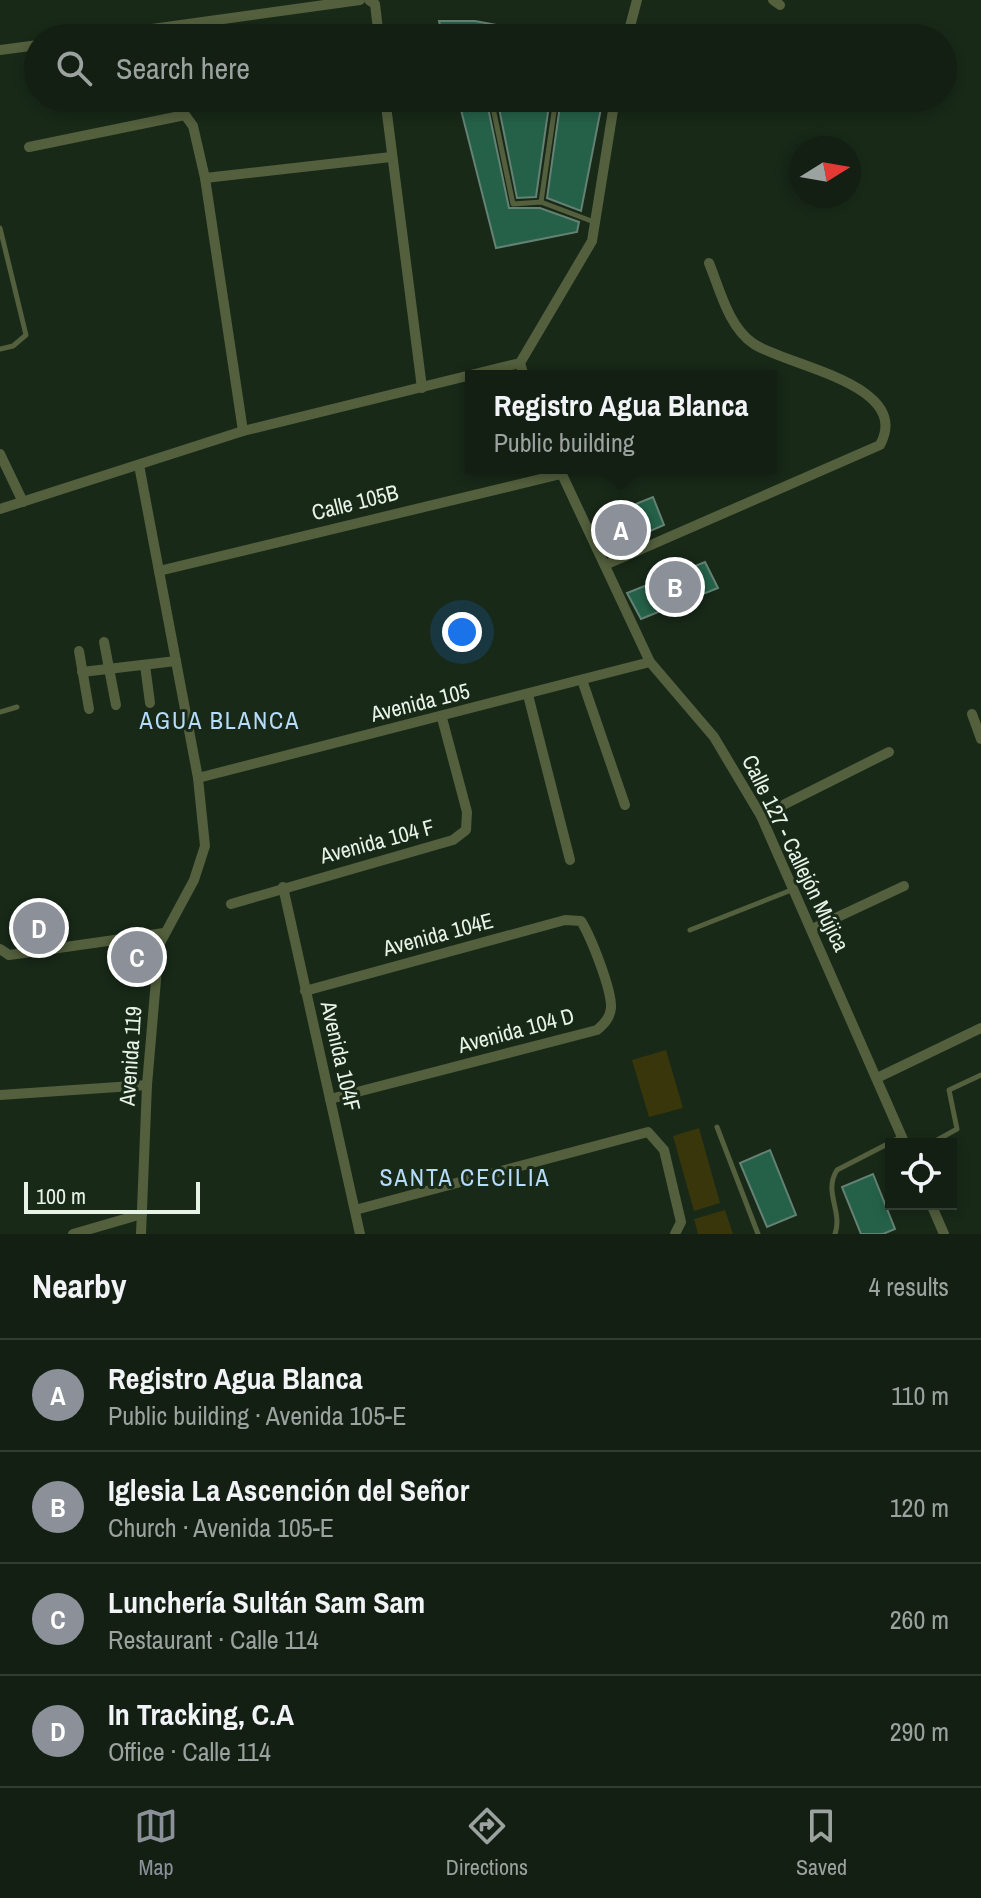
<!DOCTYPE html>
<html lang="en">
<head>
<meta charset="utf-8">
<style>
	:root { --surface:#121f12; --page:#1b271b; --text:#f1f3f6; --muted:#9ca29f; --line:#313d32; --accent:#8c9099 }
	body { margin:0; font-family:"Archivo Narrow",sans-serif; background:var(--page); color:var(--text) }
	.controls { position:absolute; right:24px; bottom:24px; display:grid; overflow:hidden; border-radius:0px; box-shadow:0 4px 12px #0003 }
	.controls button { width:72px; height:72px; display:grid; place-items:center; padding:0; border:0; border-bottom:2px solid var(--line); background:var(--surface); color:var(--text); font:40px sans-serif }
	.compass { position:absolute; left:789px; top:136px; width:72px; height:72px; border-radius:50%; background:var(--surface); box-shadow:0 4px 12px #0003; rotate:79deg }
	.scale { position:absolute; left:24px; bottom:20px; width:176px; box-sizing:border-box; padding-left:8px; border:4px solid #e8f3e8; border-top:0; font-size:22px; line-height:28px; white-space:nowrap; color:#e8f3e8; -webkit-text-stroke:6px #182918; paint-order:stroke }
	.you { position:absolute; left:462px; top:632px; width:28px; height:28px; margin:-20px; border:6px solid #fff; border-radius:50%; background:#1a73e8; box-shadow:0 0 0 12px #1a73e833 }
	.badge { display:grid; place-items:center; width:52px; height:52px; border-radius:50%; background:var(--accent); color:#fff; font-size:26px; font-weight:700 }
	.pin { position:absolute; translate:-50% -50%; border:4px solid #fff; box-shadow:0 2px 8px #0006 }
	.popup { position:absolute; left:465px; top:370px; width:312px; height:104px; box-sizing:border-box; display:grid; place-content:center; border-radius:0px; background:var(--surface); filter:drop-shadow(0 2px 6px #0005); font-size:26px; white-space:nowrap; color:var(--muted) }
	.popup b { font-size:30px; color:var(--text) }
	.popup::after { content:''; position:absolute; left:50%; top:100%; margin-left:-16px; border:16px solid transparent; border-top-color:var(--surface) }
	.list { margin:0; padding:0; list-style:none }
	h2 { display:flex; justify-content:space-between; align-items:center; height:104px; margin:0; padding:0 32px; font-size:34px }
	h2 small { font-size:26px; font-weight:400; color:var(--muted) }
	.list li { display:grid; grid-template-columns:52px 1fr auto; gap:24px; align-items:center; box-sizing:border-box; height:112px; padding:0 32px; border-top:2px solid var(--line) }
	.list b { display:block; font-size:30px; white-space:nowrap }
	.list p { margin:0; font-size:26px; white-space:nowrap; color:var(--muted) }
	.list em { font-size:26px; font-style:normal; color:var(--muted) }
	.icon { flex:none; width:44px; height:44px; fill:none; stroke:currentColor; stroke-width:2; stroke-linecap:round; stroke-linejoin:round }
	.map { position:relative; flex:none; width:981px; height:1234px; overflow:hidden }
	.search { position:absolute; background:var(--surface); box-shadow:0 4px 12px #0003; left:24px; right:24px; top:24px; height:88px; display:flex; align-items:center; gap:20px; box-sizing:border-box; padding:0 28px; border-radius:44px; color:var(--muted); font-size:30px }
	.sheet { height:552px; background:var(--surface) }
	nav { display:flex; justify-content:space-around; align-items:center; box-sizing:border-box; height:112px; border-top:2px solid var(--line); background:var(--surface); font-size:22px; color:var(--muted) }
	nav a { display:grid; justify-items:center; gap:4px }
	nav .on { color:var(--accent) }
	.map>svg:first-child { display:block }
	.pitch { fill:#39360b }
	.building { fill:#256149; stroke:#658174; stroke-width:2 }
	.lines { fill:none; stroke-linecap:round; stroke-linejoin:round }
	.lane { stroke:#535f3d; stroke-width:5 }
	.street { stroke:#535f3d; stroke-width:10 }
	.labels { text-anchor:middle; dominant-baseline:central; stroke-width:6; stroke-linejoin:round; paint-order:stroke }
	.street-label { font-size:22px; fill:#e8f3e8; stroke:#182918 }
	.neighbourhood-label { font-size:24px; letter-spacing:2px; fill:#b6dcfc; stroke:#182918 }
</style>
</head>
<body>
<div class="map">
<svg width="981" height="1234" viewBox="0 0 981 1234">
	<rect width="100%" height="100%" fill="#182918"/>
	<!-- pitch -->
	<g class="pitch">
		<path d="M666 1050 683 1108 649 1117 632 1060Z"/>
		<path d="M699 1128 720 1203 694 1211 673 1136Z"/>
		<path d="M725 1210 733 1234H698L694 1219Z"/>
	</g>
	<!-- building -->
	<g class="building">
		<path d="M439 21H475L539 33 538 38H443Z"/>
		<path d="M458 98H486L509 208H540L579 222 577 232 496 248Z"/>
		<path d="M497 98H550L536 197 517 198Z"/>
		<path d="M561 98H603L581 211 547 198Z"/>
		<path d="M653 497 664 525 609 549 594 521Z"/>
		<path d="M705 562 718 588 641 619 627 593Z"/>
		<path d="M770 1150 796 1215 767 1227 740 1163Z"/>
		<path d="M873 1174 895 1229 883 1234H861L842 1187Z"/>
	</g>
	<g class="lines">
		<!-- lane -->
		<g class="lane">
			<path d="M491 98 513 204 541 202 594 222"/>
			<path d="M541 202 556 98"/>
			<path d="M0 228 26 335 13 346 0 349"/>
			<path d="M0 712 17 707"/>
			<path d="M690 930 794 889"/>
			<path d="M717 1127 758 1234"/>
			<path d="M930 1144 957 1129 949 1090 981 1075"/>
			<path d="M835 1234C843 1211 823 1192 837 1170L901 1137"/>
		</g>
		<!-- street -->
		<g class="street">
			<path d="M369 0 375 4 379 38"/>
			<path d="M773 0 780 5"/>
			<path d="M87 38 360 0"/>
			<path d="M627 38 637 0"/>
			<path d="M0 50 38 45"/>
			<path d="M385 98 422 388"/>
			<path d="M29 147 185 115 193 126 205 178"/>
			<path d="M524 376 520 363 592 241 615 98"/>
			<path d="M243 431 205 178 391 157"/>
			<path d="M0 454 23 502"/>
			<path d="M139 465 198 778 205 846 194 880 159 945 147 1085 141 1234"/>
			<path d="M559 468 650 662 714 737 761 816 905 1144"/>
			<path d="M0 509 243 431 520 363"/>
			<path d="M605 565 880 445C913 384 787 366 754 344 729 328 720 290 709 263"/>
			<path d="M159 571 561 474"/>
			<path d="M104 642 116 705"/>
			<path d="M79 651 89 709"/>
			<path d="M145 665 150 703"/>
			<path d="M82 672 176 661"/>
			<path d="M582 680 625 805"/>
			<path d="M528 695 570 860"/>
			<path d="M972 714 981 739"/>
			<path d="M198 778 650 662"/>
			<path d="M761 816 889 752"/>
			<path d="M283 887 360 1234"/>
			<path d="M231 904 453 840 466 830 467 812 442 718"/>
			<path d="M812 929 904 886"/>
			<path d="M0 949 9 955 164 933"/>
			<path d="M305 991 565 920 581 921C591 937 612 990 611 1008 610 1018 604 1024 597 1030L330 1099"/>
			<path d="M877 1078 981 1028"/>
			<path d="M0 1095 147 1085"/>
			<path d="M931 1204 944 1234"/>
			<path d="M355 1210 648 1132 664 1150 681 1222 675 1234"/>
			<path d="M73 1234 142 1214"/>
		</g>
	</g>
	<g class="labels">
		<!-- street labels -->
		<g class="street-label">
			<text transform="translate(355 502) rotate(-14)">Calle 105B</text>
			<text transform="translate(420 702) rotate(-14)">Avenida 105</text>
			<text transform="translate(377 841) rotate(-15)">Avenida 104 F</text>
			<text transform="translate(796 853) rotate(64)">Calle 127 - Callejón Mújica</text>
			<text transform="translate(438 934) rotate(-15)">Avenida 104E</text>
			<text transform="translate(516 1030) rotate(-15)">Avenida 104 D</text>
			<text transform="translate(130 1056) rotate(-86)">Avenida 119</text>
			<text transform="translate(341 1056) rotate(77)">Avenida 104F</text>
		</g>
		<!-- neighbourhood labels -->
		<g class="neighbourhood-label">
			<text x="220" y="720">AGUA BLANCA</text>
			<text x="465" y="1177">SANTA CECILIA</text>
		</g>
	</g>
</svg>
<div class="controls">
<button><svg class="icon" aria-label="locate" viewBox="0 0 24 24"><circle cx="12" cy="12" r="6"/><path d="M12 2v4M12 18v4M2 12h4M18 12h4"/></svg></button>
</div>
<svg class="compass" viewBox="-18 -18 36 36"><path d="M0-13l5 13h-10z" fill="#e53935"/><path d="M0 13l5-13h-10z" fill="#9ca29f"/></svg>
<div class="scale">100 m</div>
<div class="you"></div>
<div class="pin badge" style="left:621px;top:530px">A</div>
<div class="popup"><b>Registro Agua Blanca</b>Public building</div>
<div class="pin badge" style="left:675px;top:587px">B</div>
<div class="pin badge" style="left:137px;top:957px">C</div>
<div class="pin badge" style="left:39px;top:928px">D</div>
<div class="search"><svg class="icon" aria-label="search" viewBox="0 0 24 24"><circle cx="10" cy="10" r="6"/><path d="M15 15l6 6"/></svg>Search here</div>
</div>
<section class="sheet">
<h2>Nearby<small>4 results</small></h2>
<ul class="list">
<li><span class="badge">A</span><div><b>Registro Agua Blanca</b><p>Public building · Avenida 105-E</p></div><em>110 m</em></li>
<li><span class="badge">B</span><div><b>Iglesia La Ascención del Señor</b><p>Church · Avenida 105-E</p></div><em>120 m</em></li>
<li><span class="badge">C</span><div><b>Lunchería Sultán Sam Sam</b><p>Restaurant · Calle 114</p></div><em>260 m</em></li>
<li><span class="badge">D</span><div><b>In Tracking, C.A</b><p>Office · Calle 114</p></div><em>290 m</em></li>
</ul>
</section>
<nav>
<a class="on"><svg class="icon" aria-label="map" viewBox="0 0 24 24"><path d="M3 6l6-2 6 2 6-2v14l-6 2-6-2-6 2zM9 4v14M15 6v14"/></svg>Map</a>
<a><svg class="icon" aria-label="directions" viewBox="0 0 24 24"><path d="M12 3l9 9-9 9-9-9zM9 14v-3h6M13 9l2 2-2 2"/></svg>Directions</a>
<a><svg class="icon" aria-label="saved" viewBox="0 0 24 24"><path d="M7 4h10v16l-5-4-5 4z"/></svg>Saved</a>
</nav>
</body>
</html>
